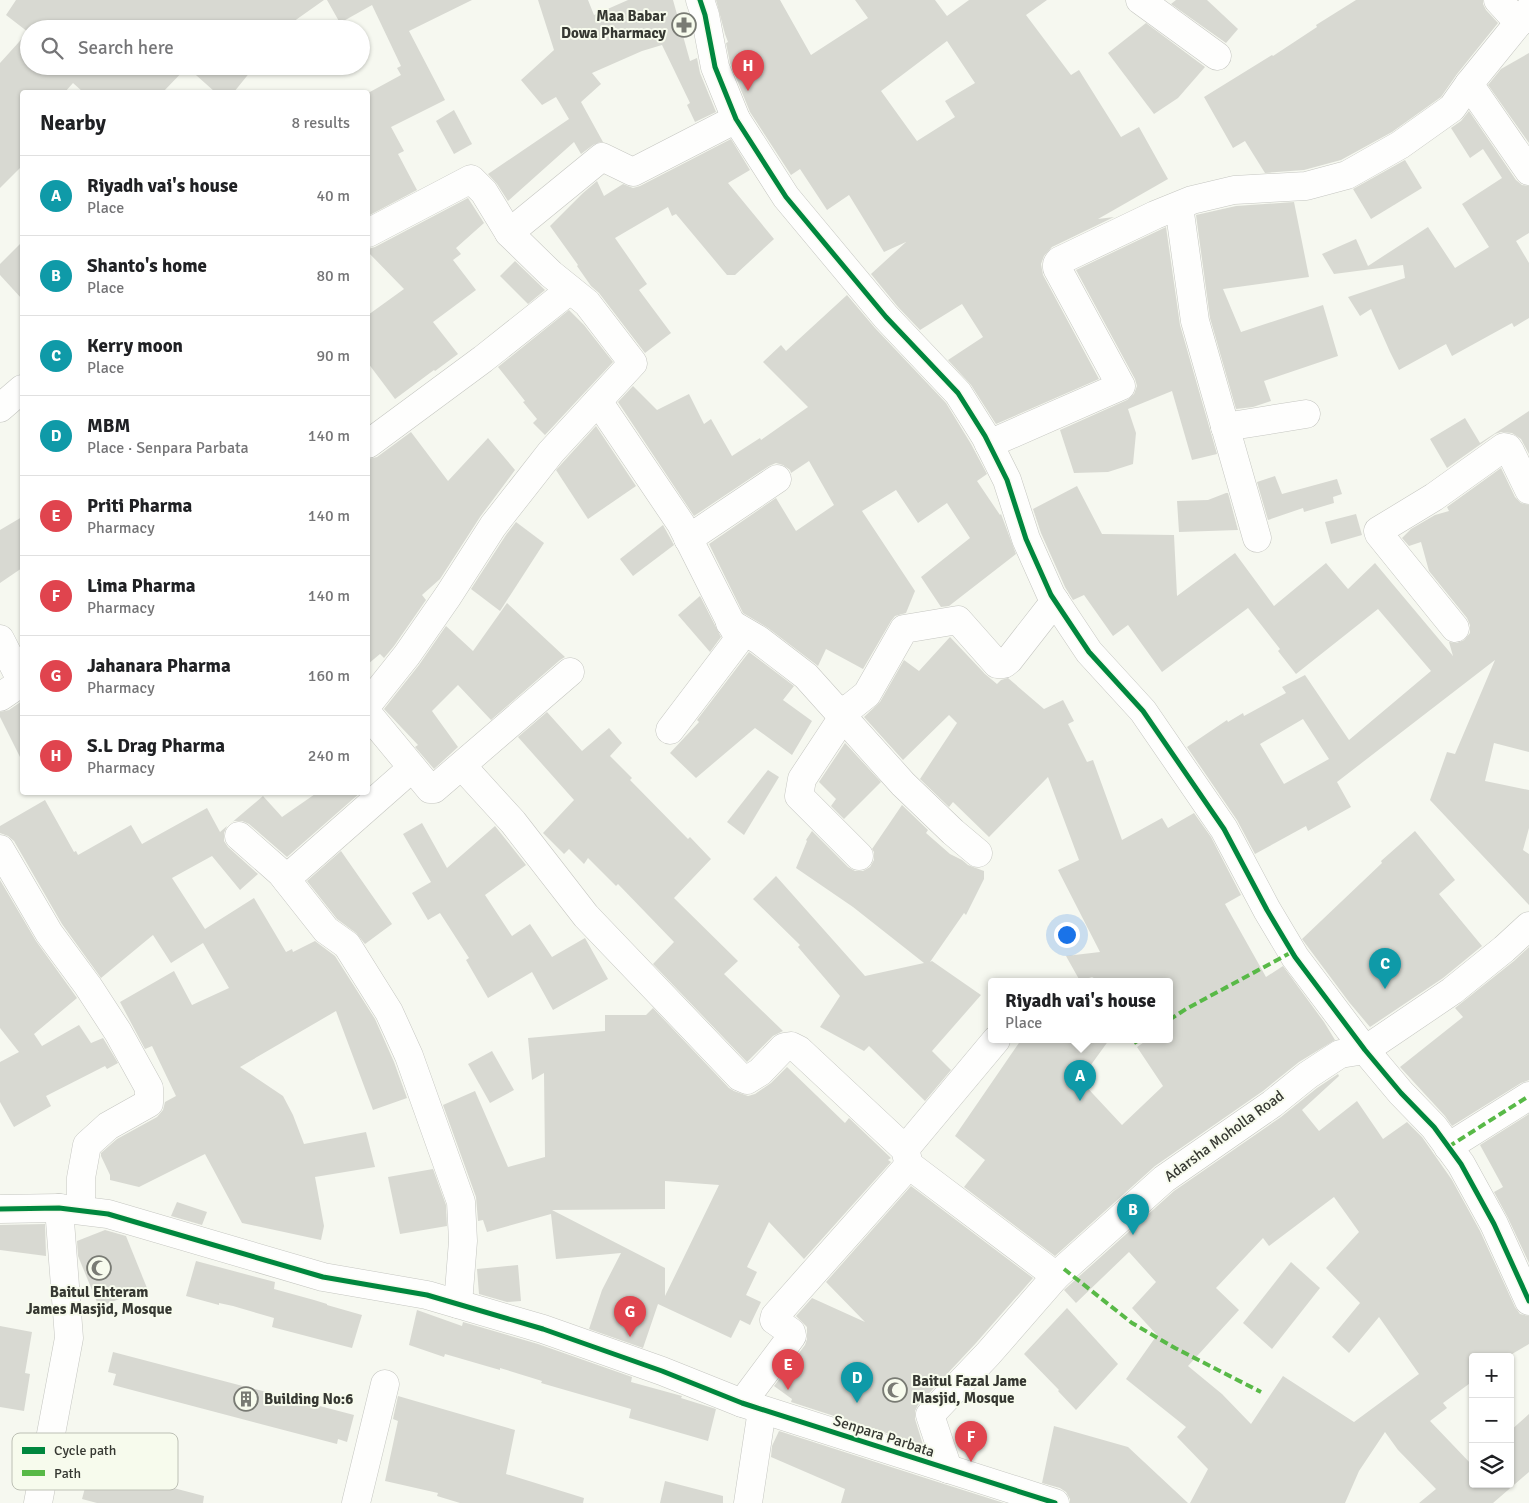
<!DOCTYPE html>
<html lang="en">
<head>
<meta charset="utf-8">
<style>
	:root { --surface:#fff; --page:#f2f2f2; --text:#202124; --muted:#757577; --line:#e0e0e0; --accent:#797b74 }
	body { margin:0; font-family:Signika,sans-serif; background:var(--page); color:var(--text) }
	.controls { position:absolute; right:15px; bottom:15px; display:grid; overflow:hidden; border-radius:5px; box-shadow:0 1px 4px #0004 }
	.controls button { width:45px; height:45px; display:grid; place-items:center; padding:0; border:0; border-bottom:1px solid var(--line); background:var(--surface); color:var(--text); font:25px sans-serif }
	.you { position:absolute; left:1066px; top:934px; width:18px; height:18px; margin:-12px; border:4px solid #fff; border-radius:50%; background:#1a73e8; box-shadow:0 0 0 8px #1a73e833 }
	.badge { display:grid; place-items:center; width:32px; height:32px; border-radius:50%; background:var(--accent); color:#fff; font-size:16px; font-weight:700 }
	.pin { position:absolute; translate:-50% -41px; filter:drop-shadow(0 1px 2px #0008) }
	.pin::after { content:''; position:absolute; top:26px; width:18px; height:15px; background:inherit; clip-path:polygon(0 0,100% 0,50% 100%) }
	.popup { position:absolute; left:988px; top:978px; width:185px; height:65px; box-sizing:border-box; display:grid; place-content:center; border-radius:5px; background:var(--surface); filter:drop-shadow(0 1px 4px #0005); font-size:16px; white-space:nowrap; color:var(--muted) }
	.popup b { font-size:19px; color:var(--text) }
	.popup::after { content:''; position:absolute; left:50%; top:100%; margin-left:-10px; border:10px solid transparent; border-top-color:var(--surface) }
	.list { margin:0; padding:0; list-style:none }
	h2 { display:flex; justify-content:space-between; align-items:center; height:65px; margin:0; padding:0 20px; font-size:21px }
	h2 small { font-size:16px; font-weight:400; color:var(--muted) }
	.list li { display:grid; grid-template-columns:32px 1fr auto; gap:15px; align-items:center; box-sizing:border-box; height:80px; padding:0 20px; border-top:1px solid var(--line) }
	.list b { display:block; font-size:19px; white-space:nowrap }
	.list p { margin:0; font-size:16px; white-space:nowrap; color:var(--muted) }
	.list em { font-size:16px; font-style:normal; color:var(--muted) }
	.icon { flex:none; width:28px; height:28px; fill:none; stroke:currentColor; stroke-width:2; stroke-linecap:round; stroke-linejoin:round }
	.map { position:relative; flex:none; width:1529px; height:1503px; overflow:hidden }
	.search { position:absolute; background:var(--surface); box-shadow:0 1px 4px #0004; left:20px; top:20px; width:350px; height:55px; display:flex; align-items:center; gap:12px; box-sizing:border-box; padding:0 18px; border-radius:28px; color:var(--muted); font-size:19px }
	.panel { position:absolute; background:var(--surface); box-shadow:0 1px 4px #0004; left:20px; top:90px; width:350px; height:705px; border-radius:5px }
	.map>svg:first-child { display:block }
	.building { fill:#d8d9d2; fill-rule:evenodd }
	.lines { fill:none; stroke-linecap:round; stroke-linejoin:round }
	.minor-casing { stroke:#c5c6c1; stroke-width:29 }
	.minor { stroke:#fefefd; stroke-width:28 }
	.quiet { stroke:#58b947; stroke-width:4; stroke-dasharray:8 4; stroke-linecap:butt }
	.cycleway-casing { stroke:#f7fbed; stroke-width:8 }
	.cycleway { stroke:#00873e; stroke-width:5 }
	.labels { text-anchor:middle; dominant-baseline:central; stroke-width:4; stroke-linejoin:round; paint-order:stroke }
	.poi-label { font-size:15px; font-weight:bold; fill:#363832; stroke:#f7fbed; text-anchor:start }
	.street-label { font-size:15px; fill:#363832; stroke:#f7fbed }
	.key { fill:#f7fbed; stroke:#bdc0b5; stroke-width:1 }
	.key-label { font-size:14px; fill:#363832 }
</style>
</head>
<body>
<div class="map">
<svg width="1529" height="1503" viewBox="0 0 1529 1503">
	<rect width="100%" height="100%" fill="#f6f8f0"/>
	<!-- building -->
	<g class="building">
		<path d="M16 0H324L283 29H29V66H255L234 92H215L187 67 163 92H83L73 83 65 92H22V166L0 188V63L28 32 6 15Z"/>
		<path d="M327 0H472L409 31 445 100 391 127 404 151 398 154 417 190 368 216V93L401 75 397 68 401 66 372 5 340 23Z"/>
		<path d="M538 0H588L594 15 628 0H673L690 61 697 58 700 73 716 112 695 122 687 105 690 103 662 45 642 51 592 73 601 84 581 102 603 142H600L593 145 581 154 574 142 508 201 497 184 488 174 569 119 556 97 542 105 521 80 554 50Z"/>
		<path d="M716 0H780L811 55 868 18 855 0H935L947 16 969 0H1047L1026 15 1071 75 1079 70 1121 137 1139 127 1168 179 1098 219 1114 217 1052 247 1044 256 1041 264 1043 275 1099 379 996 424 971 385 948 360 983 337 962 304 920 330 898 307 871 274 906 242 884 252 849 195 827 210 800 169 791 175 750 112 730 63 726 43 728 42 725 34ZM947 41 975 83 945 101 955 117 917 141 881 91Z"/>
		<path d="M1176 0H1207L1238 29 1226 43 1171 4Z"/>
		<path d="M1356 0H1483V4L1486 10 1498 23 1457 74 1441 97 1392 132 1341 160 1304 170 1265 173 1245 141 1233 148 1204 97 1272 55 1273 56 1317 27 1316 25Z"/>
		<path d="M1146 23 1205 67 1178 98 1154 114 1108 53Z"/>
		<path d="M1529 53V143L1488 85 1501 69Z"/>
		<path d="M454 110 472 144 454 154 436 121Z"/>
		<path d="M1469 111 1516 180 1522 185 1529 186V233L1516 241 1529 263V318L1514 327 1512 323 1452 356 1446 344 1399 370 1390 352 1371 309 1360 316 1348 297 1405 278 1403 265 1334 274 1322 254 1356 239 1368 266 1428 227 1455 268 1489 247 1462 204 1502 178 1483 149 1470 158 1451 128 1461 121Z"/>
		<path d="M731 139 750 170 728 183 774 239 735 275H727L676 214 672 216 668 207 615 238 647 284 639 290 671 333 645 353 599 293 591 286 577 266 578 265 550 226 583 193 597 181 604 196 623 184 633 188 640 186Z"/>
		<path d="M1405 160 1422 188 1371 219 1353 189Z"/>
		<path d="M468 198 484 223 456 248 461 254 453 260 476 290 433 322 458 354 435 371 434 370 395 399 368 363V315L404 289 368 252V249L375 247Z"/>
		<path d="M1294 202 1309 277 1223 289 1241 332 1323 305 1338 356 1264 381 1271 401 1253 407 1236 409 1210 318 1196 215 1236 206Z"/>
		<path d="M1166 227 1180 325 1217 454 1192 460 1172 391 1128 409 1136 433 1133 464 1108 472 1074 473 1060 430 1127 400 1134 394 1137 386 1135 379 1076 270Z"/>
		<path d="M22 242V299L0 275V264Z"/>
		<path d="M515 261 545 290 528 304 500 276Z"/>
		<path d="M847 295 875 328 946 403 971 444 987 474 977 481 1000 515 1001 514 1016 554 949 606 941 607 921 577 970 538 947 503 918 523 896 490 862 511 915 591 906 613 895 616 891 621 863 669 826 649 818 666 768 628 743 613 709 544 776 498 796 531 834 505 809 461 791 473 790 470 783 465 776 463 769 466 694 516 618 402 633 386 657 410 689 394 704 424 711 419 732 456 760 438 761 440 808 407 763 362 781 345 786 351Z"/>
		<path d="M569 310 584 325 613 362 545 435 533 423 537 419 523 402 525 401 498 367Z"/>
		<path d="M1529 411V454L1521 439 1512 433 1501 432 1495 434 1447 468 1430 439 1465 418 1480 443Z"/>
		<path d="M596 426 636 486 588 519 556 470Z"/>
		<path d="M411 432 448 481 488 438 515 470 480 517 440 579 422 595 426 600 394 646 384 658 380 654 368 664V459L377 457Z"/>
		<path d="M1501 468 1515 497 1521 503 1529 505V752L1494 743 1485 781 1529 790V828L1523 850 1529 854V905L1430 800 1447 752 1455 754 1495 660 1337 782 1351 807 1308 831 1306 826 1255 854 1237 820 1187 747 1227 720 1228 722 1243 713 1244 716 1286 693 1282 687 1305 675 1349 740 1431 671 1378 609 1296 674 1278 651 1280 649 1248 608 1162 672 1128 625 1113 636 1084 595 1073 600 1065 587 1041 533 1033 509 1077 486 1102 534 1174 535 1177 596 1235 553 1274 606 1326 563 1348 589 1375 563 1453 656 1449 642 1457 643 1464 640 1470 633V625L1467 618 1429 571 1421 542 1409 546 1402 538 1411 529 1435 515 1449 511 1447 507ZM1303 719 1329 759 1284 784 1260 744Z"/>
		<path d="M1275 476 1282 494 1337 479 1342 494 1333 497 1334 503 1304 512 1303 508 1268 520 1257 482Z"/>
		<path d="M1226 493H1228L1238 530 1179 532 1177 501 1208 500Z"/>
		<path d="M1356 514 1362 535 1331 544 1325 522Z"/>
		<path d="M22 517V568L0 583V530Z"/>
		<path d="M516 522 544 543 500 611 471 589 506 535Z"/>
		<path d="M663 525 674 545 633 576 620 559Z"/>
		<path d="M700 596 721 637 710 652 678 615Z"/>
		<path d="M507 603 565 657 560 660 491 720 458 685 432 711 458 747 434 769 415 747 418 745 384 709 419 665 446 626 473 651Z"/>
		<path d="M950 637 985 674 997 684 1001 680 1008 678 1044 709 1063 700 1074 721 1068 724 1087 762 1093 760 1122 840 1162 818 1168 828 1194 813 1211 837 1241 895 1225 904 1266 977 1283 966 1324 1022 1335 1040 1299 1062 1263 1091 1155 1166 1055 1256 964 1187 985 1160 955 1136 1021 1040H1109L1080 1080 1122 1125 1163 1086 1137 1047 1147 1040H1169V982H1100L1092 977 1080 981 1066 956 1100 952 1058 870 1079 860 1048 777 989 837 953 802 949 807 920 779 957 723 949 715 903 760 864 717 880 702 904 660 919 671Z"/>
		<path d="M749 652 794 686 783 700 812 721 792 755 755 728 696 778 670 753 699 722 697 720Z"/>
		<path d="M22 701V761L0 717V712L9 710Z"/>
		<path d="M547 712 582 751 609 728 622 743 610 756 632 778 630 780 688 839 690 837 711 859 674 898 738 961 724 974 783 1031 773 1036 747 1062 653 964 674 942 618 884 616 886 588 858 584 864 569 849 564 854 543 833 574 800 518 737Z"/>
		<path d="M845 743 881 782 844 819 831 806 836 799 819 782Z"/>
		<path d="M768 770 779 777 744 835 727 822Z"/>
		<path d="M318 792H361L287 857 249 824 242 821H234L230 824 263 796 282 817Z"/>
		<path d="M45 800 74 852 76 851 78 855 131 825 142 844 207 808 220 832 227 826 224 833V841L228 847 258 874 240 890 212 856 172 878 205 929 254 898 286 952 292 949 293 952 315 941 335 956 375 1019 394 1062 407 1098 373 1110 336 1011 240 1067 283 1096 293 1115 304 1144 366 1132 375 1167 315 1177 324 1226 321 1240 242 1223 205 1154 139 1187 110 1180V1175L101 1156V1153L117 1139 157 1117 163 1110 165 1102 176 1096 152 1046 145 1049 120 1002 174 971 192 1005 229 988 203 943 171 963 153 935 101 978 62 924 14 841 8 836 0 833V826Z"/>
		<path d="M902 805 928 830 926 833 950 854 962 860 968 865 984 871V879L966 915 964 913 930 962 932 961 981 995 932 1051 951 1070 925 1101 869 1046 864 1051 820 1027 840 996 798 947 800 945 753 899 776 876 865 976 924 963 853 907 796 868 807 841 806 840 812 831 848 867 855 871H863L870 867 874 860V852L872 849Z"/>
		<path d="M422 823 447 868 495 826 526 865 485 895 512 936 530 924 552 957 585 938 608 979 553 1010 532 972 488 998 466 960 469 958 440 913 428 920 412 893 431 882 403 834Z"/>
		<path d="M1415 831 1455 880 1439 894 1482 946 1443 978 1370 1027 1349 1002 1302 939 1382 863 1381 861Z"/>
		<path d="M341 851 392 924 365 944 356 933 337 919 307 881Z"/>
		<path d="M0 880 36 941 77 998 34 1034 42 1046 79 1025 91 1043 103 1038 118 1063 107 1069 105 1066 46 1096 51 1106 14 1127 0 1102V1062L19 1052 0 1028Z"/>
		<path d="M1529 947V1080L1521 1083 1452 1126 1445 1116 1400 1067 1463 1017 1455 1008 1514 961Z"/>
		<path d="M653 1008 729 1088 734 1091 748 1096 755 1094 771 1083 787 1067 845 1123 849 1118 891 1158 888 1160 891 1162 804 1259 769 1222 747 1267 757 1272 746 1295 761 1302 750 1325 740 1320 731 1338 658 1304 643 1348 589 1329 602 1290 621 1253 556 1259 551 1214 487 1232 483 1220 478 1221 476 1197 443 1105 475 1091 508 1167 545 1157 544 1073 532 1080 528 1038 605 1031V1015H646ZM665 1181 719 1185 665 1296V1268L552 1210 665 1209Z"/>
		<path d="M492 1051 514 1090 490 1103 468 1064Z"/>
		<path d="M1338 1074 1339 1076 1302 1110 1319 1131 1357 1101 1383 1139 1407 1122 1422 1137 1452 1180 1480 1231 1515 1307 1520 1314 1529 1316V1344L1507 1357H1473V1381L1443 1403 1447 1408 1430 1421 1473 1466V1484H1510V1431L1529 1414V1472L1493 1503H1419L1436 1489 1398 1450 1385 1432 1359 1471 1345 1503H1190L1208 1469 1177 1437 1186 1427 1126 1379 1157 1335 1132 1308 1156 1282 1129 1252 1076 1303 1064 1290 1174 1191 1281 1117 1317 1088ZM1334 1197 1359 1232 1326 1268 1360 1303 1332 1337 1349 1353 1379 1317 1419 1374 1354 1422 1283 1376 1251 1424 1222 1394 1188 1366 1239 1310 1216 1288 1263 1238 1269 1246Z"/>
		<path d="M1529 1114V1263L1508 1218 1494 1192 1503 1187 1480 1145Z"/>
		<path d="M433 1169 446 1205 447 1226 400 1234 388 1177Z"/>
		<path d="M911 1186 1033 1278 976 1343 918 1405 915 1411V1419L923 1445 791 1402 792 1399 774 1386 805 1345 807 1339V1327L796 1316 812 1298 865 1322 826 1282Z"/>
		<path d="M177 1202 207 1212 202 1225 171 1216Z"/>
		<path d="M45 1224 46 1256 0 1250V1225Z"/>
		<path d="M105 1230 126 1236 147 1288 99 1307 78 1256 77 1241Z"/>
		<path d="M196 1261 275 1282 274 1289 314 1300 327 1304V1305L362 1315 352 1348 272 1327 274 1318 233 1306 219 1303V1305L186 1296Z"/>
		<path d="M1291 1262 1320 1288 1272 1349 1243 1323Z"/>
		<path d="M518 1265 521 1301 507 1302 479 1294 477 1269Z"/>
		<path d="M1067 1308 1118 1364 1076 1410 1058 1391 1059 1390 1024 1354Z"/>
		<path d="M417 1310 462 1326 463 1322 538 1344 632 1377 631 1382 682 1396 681 1398 716 1409 708 1441 629 1418 631 1409 541 1383 542 1381 500 1368V1370L445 1354 444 1357 409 1345Z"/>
		<path d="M0 1326 32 1332 25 1373 30 1374 24 1411 0 1407Z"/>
		<path d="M113 1352 354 1415 347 1442 338 1439 337 1444 113 1385 116 1374 108 1372Z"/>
		<path d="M398 1396 515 1430 506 1474 584 1498 583 1503H460L437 1496 438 1493 385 1481 398 1421 393 1419Z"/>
		<path d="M1054 1426 1128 1447 1188 1503H1070V1499L1066 1492 1060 1488 1042 1483Z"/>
		<path d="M779 1431 944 1484 1004 1503H841L845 1489 771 1457 772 1446Z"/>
		<path d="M82 1464 204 1496 203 1503H97L82 1499 85 1488 76 1486Z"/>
		<path d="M665 1481 723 1496V1503H660Z"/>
	</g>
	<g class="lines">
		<!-- minor casing -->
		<g class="minor-casing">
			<g id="minor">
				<path d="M700 0 705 15 715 67 736 119 786 197 886 317 958 393 985 436 1007 480 1026 539 1051 595 1089 652 1143 711 1224 829 1267 910 1295 957 1365 1050 1401 1093 1434 1127 1461 1164 1494 1224 1529 1301"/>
				<path d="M1140 0 1217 56"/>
				<path d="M1498 0 1519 23"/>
				<path d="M1469 84 1529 171"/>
				<path d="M1179 206 1195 321 1257 538"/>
				<path d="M368 233 471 179 484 192 509 233 551 274 587 303 633 363 551 452 493 526 448 596 407 655 368 704"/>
				<path d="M509 233 602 157 633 172 736 119"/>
				<path d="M598 401 681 524 738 637V640L736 643 670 730"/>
				<path d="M0 408 22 389"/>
				<path d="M1225 427 1306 414"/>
				<path d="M368 444 483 359 570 290"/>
				<path d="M989 444 1121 386 1057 268V264L1059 261 1155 215 1192 200 1234 190 1306 186 1347 175 1400 145 1452 108 1469 84 1529 10"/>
				<path d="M688 539 777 479"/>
				<path d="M730 623 759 640 806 676 903 784 953 832 978 853"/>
				<path d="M1455 628 1379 534 1378 531 1434 497 1504 447 1508 448 1510 451 1529 490"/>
				<path d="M0 639 22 682"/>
				<path d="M0 697 22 682"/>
				<path d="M839 713 852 706 867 694 904 629 958 620 997 664H1004L1009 660 1055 601"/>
				<path d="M368 714 430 789H434L570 672"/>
				<path d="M843 717 802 779 799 796 859 856"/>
				<path d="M462 766 513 822 586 916 740 1077 747 1080 760 1072 784 1047 791 1046 799 1050 905 1149 909 1165 1056 1276"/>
				<path d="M239 836 281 873 326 930 347 945 389 1012 409 1056 461 1202 463 1241 458 1304"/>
				<path d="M0 849 49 933 88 986 118 1032 149 1088V1103L108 1126 87 1145 81 1178V1210"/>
				<path d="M286 879 412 768"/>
				<path d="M1448 1147 1529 1096"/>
				<path d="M905 1149 996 1040"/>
				<path d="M0 1209 59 1208 108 1214 323 1277 427 1295 543 1329 662 1371 742 1403 1055 1503"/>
				<path d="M742 1403 792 1336 791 1332 774 1320 775 1316 909 1165"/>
				<path d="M948 1469 930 1415 988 1354 1056 1276 1164 1179 1272 1104 1308 1075 1340 1054 1365 1050 1452 991 1504 949 1529 926"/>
				<path d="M38 1503 69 1338 59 1208"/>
				<path d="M356 1503 385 1384"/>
				<path d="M748 1503 762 1410"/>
			</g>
		</g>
		<!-- minor -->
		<use href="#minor" class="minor"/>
		<!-- quiet -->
		<g class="quiet">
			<path d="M1169 1020 1186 1009 1292 952"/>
			<path d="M1134 1043 1139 1040"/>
			<path d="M1448 1147 1529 1096"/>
			<path d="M1064 1269 1132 1323 1175 1348 1261 1392"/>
		</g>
		<!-- cycleway casing -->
		<g class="cycleway-casing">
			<g id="cycleway">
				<path d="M700 0 705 15 715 67 736 119 786 197 886 317 958 393 985 436 1007 480 1026 539 1051 595 1089 652 1143 711 1224 829 1267 910 1295 957 1365 1050 1401 1093 1434 1127 1461 1164 1494 1224 1529 1301"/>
				<path d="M0 1209 59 1208 108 1214 323 1277 427 1295 543 1329 662 1371 742 1403 1055 1503"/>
			</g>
		</g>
		<!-- cycleway -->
		<use href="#cycleway" class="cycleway"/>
	</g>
	<!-- icons -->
	<defs>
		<g id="pharmacy-ring" transform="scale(1.25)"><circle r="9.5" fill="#f7fbed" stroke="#797b74" stroke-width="1.5"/><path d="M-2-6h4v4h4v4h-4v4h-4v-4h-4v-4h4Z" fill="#797b74"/></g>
		<g id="mosque-ring" transform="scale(1.25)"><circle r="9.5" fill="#f7fbed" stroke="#797b74" stroke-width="1.5"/><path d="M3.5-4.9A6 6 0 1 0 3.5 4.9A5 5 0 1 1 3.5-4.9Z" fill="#797b74"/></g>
		<g id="building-ring" transform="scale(1.25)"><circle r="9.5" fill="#f7fbed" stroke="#797b74" stroke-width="1.5"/><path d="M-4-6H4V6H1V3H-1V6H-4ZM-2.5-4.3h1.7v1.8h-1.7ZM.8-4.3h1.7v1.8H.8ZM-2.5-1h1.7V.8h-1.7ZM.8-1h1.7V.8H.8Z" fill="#797b74"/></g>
	</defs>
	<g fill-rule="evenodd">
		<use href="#pharmacy-ring" x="684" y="25"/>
		<use href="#mosque-ring" x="99" y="1268"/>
		<use href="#mosque-ring" x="895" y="1390"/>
		<use href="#building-ring" x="246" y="1399"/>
	</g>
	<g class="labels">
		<!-- poi labels -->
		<g class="poi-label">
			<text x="666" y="16" text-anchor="end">Maa Babar<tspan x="666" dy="17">Dowa Pharmacy</tspan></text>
			<text x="99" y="1292" text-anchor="middle">Baitul Ehteram<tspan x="99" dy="17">James Masjid, Mosque</tspan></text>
			<text x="912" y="1381">Baitul Fazal Jame<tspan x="912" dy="17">Masjid, Mosque</tspan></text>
			<text x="264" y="1399">Building No:6</text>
		</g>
		<!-- street labels -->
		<g class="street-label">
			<text transform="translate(1224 1136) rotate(-36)">Adarsha Moholla Road</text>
			<text transform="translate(884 1436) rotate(18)">Senpara Parbata</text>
		</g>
	</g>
	<!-- legend -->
	<rect x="12" y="1433" width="166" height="57" rx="8" class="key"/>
	<rect x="22" y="1447" width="23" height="7" fill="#00873e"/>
	<rect x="22" y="1470" width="23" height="6" fill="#58b947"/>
	<g class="key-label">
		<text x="54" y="1455">Cycle path</text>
		<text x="54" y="1478">Path</text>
	</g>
</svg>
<div class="controls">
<button>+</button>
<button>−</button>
<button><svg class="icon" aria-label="layers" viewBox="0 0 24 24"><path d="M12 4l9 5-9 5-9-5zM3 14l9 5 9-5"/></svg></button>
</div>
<div class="you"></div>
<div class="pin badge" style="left:1080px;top:1101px;background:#0f9aa8">A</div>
<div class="popup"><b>Riyadh vai's house</b>Place</div>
<div class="pin badge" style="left:1133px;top:1235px;background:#0f9aa8">B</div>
<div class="pin badge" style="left:1385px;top:989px;background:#0f9aa8">C</div>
<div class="pin badge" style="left:857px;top:1403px;background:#0f9aa8">D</div>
<div class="pin badge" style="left:788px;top:1390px;background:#e0444e">E</div>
<div class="pin badge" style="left:971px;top:1462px;background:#e0444e">F</div>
<div class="pin badge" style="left:630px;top:1337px;background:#e0444e">G</div>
<div class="pin badge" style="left:748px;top:91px;background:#e0444e">H</div>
<div class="search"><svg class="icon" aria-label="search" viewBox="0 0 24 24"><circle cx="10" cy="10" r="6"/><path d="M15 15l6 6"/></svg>Search here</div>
<section class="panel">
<h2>Nearby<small>8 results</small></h2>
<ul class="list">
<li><span class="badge" style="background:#0f9aa8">A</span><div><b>Riyadh vai's house</b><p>Place</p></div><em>40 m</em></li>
<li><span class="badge" style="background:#0f9aa8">B</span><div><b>Shanto's home</b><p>Place</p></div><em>80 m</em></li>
<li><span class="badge" style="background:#0f9aa8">C</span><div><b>Kerry moon</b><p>Place</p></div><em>90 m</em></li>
<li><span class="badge" style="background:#0f9aa8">D</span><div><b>MBM</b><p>Place · Senpara Parbata</p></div><em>140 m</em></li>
<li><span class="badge" style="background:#e0444e">E</span><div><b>Priti Pharma</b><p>Pharmacy</p></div><em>140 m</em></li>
<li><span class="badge" style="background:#e0444e">F</span><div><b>Lima Pharma</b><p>Pharmacy</p></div><em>140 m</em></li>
<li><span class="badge" style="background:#e0444e">G</span><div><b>Jahanara Pharma</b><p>Pharmacy</p></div><em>160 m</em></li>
<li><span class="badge" style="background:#e0444e">H</span><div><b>S.L Drag Pharma</b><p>Pharmacy</p></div><em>240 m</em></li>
</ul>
</section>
</div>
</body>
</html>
